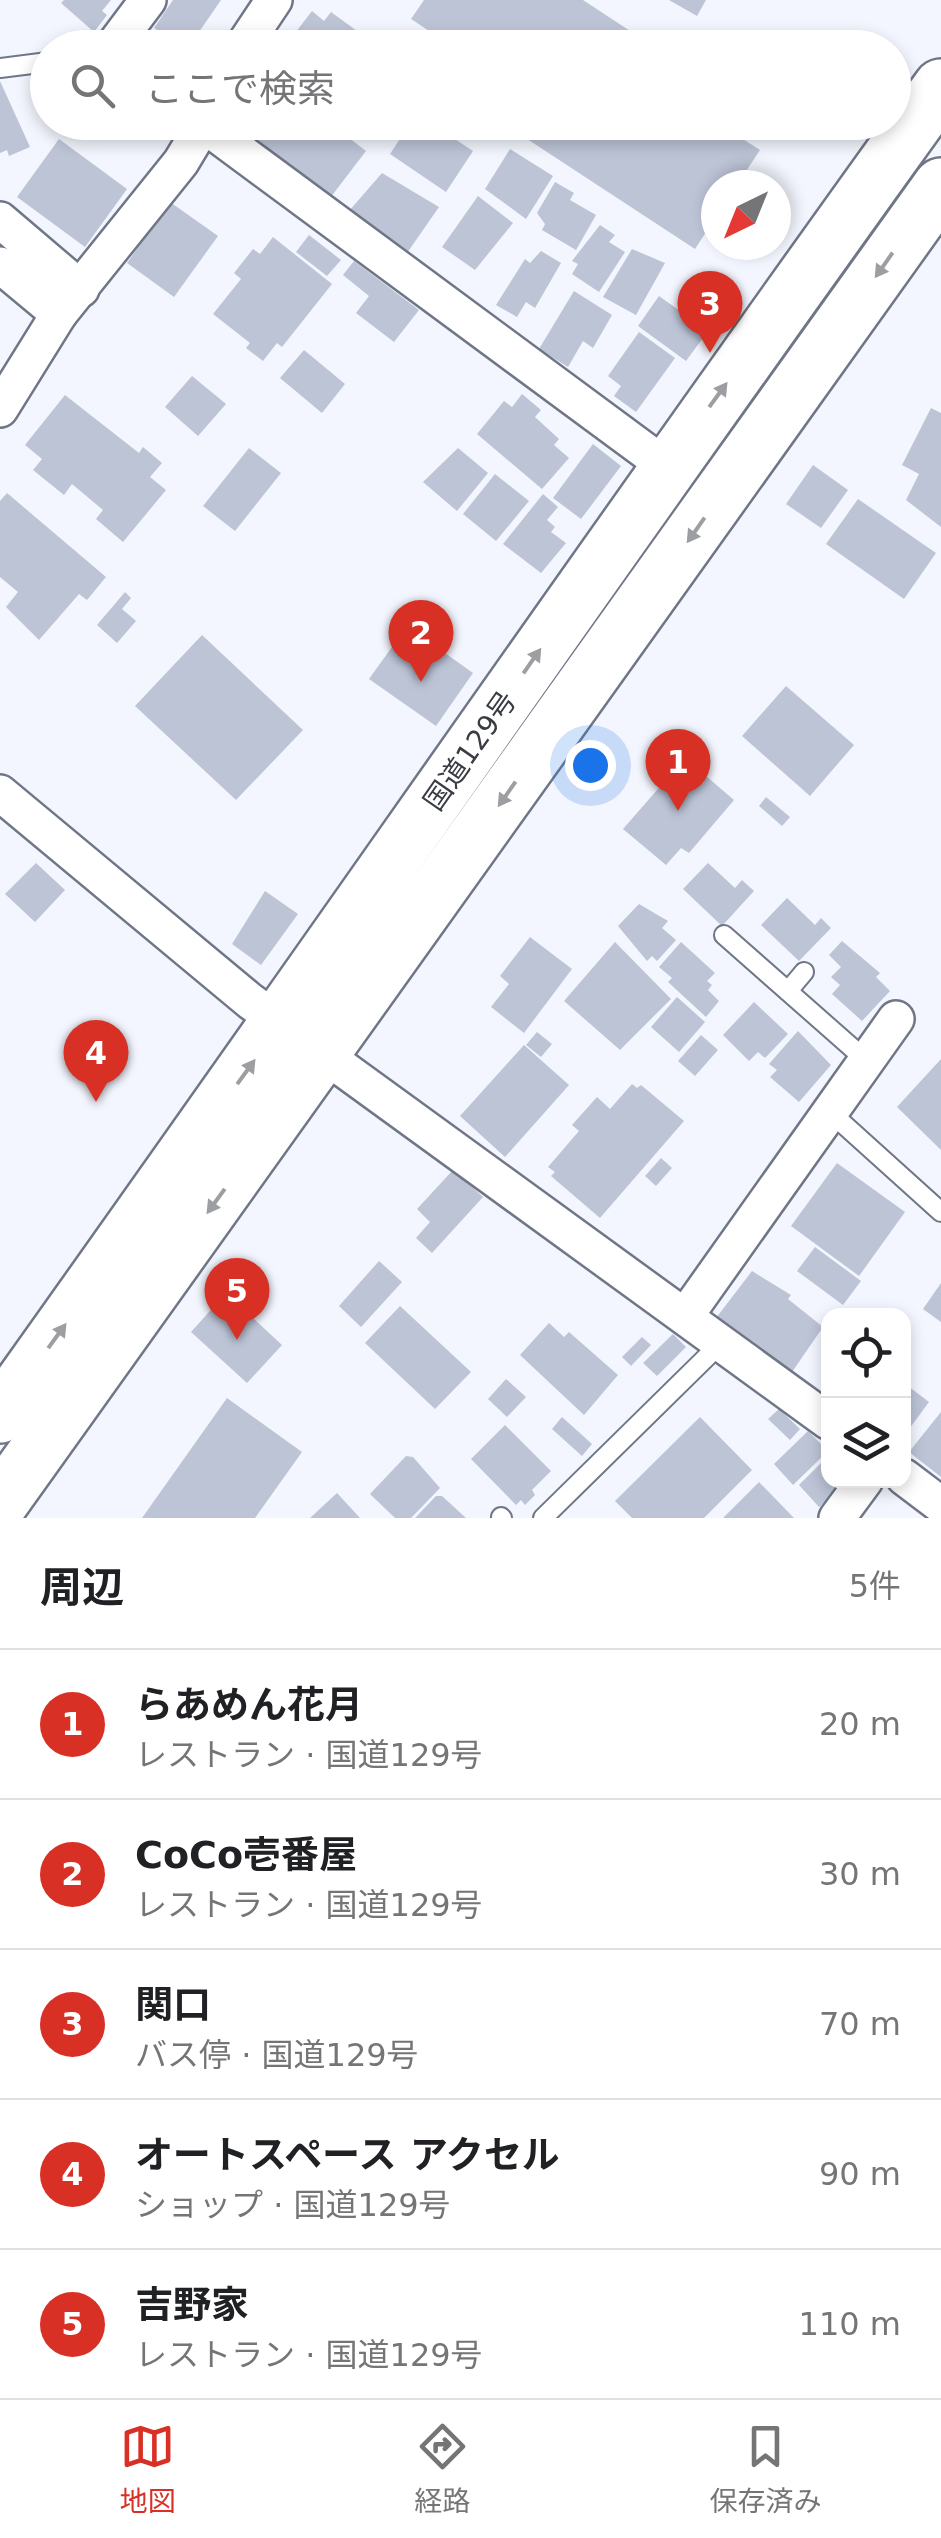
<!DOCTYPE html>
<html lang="ja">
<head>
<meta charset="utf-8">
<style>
	:root { --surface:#fff; --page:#f2f2f2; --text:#202124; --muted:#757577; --line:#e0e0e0; --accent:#d93025 }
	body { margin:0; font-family:"DejaVu Sans","Noto Sans JP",sans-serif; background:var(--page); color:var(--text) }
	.controls { position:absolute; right:30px; bottom:30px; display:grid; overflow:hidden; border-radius:20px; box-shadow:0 5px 15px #0003 }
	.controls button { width:90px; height:90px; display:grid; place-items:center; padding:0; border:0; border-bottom:2px solid var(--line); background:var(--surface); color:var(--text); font:50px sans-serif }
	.compass { position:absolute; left:701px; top:170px; width:90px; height:90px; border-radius:50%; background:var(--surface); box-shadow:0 5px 15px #0003; rotate:223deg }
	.you { position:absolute; left:590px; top:765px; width:35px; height:35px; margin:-25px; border:8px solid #fff; border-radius:50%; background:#1a73e8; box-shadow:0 0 0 15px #1a73e833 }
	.badge { display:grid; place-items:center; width:65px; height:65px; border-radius:50%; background:var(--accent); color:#fff; font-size:32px; font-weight:700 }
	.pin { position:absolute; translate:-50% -82px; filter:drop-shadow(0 2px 5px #0008) }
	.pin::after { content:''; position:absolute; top:52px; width:35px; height:30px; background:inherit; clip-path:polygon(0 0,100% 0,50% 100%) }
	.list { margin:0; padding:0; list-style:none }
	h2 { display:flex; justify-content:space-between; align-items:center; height:130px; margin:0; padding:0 40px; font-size:42px }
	h2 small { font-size:32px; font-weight:400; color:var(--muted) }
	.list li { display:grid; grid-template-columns:65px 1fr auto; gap:30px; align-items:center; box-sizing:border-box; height:150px; padding:0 40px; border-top:2px solid var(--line) }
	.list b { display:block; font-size:38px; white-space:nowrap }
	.list p { margin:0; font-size:32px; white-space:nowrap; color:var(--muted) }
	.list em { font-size:32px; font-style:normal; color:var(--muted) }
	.icon { flex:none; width:55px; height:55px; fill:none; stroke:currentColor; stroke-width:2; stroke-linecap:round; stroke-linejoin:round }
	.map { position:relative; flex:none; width:941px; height:1518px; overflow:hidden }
	.search { position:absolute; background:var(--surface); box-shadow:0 5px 15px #0003; left:30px; right:30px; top:30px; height:110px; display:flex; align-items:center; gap:25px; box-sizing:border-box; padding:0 35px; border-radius:55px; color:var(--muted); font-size:38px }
	.sheet { height:880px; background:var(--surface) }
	nav { display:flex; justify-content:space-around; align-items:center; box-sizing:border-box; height:140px; border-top:2px solid var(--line); background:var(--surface); font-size:28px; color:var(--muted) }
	nav a { display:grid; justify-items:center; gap:5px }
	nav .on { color:var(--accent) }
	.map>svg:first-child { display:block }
	.building { fill:#bcc4d6 }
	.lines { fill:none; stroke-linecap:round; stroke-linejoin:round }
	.service-casing { stroke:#6f7686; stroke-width:22 }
	.minor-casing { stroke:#6f7686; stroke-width:40 }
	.trunk-casing { stroke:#6f7686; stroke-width:60 }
	.service { stroke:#fff; stroke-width:18 }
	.minor { stroke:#fff; stroke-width:35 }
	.trunk { stroke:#fff; stroke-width:55 }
	.oneway { fill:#9c9ea1 }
	.labels { text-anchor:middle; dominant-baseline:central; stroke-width:8; stroke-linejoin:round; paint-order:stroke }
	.street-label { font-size:28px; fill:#393c43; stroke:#fff }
</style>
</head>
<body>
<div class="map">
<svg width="941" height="1518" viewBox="0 0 941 1518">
	<rect width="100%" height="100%" fill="#f3f6fe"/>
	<!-- building -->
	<g class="building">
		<path d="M64 0H111L102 11 107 15 94 32 61 3Z"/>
		<path d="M173 0H221L188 48 154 28Z"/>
		<path d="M424 0H583L656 48H455L411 19Z"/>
		<path d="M669 0H706L697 16Z"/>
		<path d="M312 11 324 21 331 12 357 31 352 38 366 48H305L292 37Z"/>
		<path d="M0 81 30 147 9 156 7 150 0 153Z"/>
		<path d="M262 122H328L366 151 327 202 248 141Z"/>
		<path d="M411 122H429L473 151 446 192 390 154Z"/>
		<path d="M501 122H742L735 134 760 150 737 185H716V217L695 249Z"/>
		<path d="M59 139 127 189 85 247 17 197Z"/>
		<path d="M510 149 553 176 526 219 485 189Z"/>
		<path d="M382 173 439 207 407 253 349 211Z"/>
		<path d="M555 182 574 193 570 200 596 215 576 250 542 230 545 224 537 213Z"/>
		<path d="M478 196 513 223 475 270 442 247Z"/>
		<path d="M170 202 218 236 174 297 127 263Z"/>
		<path d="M600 225 615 235 609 242 625 252 599 292 572 274 578 264 572 261Z"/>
		<path d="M309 235 341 260 327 276 296 252Z"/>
		<path d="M273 237 332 284 282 347 277 343 263 361 246 348 250 343 213 314 241 279 234 273 253 249 260 254Z"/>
		<path d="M632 249 665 263 636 315 603 297Z"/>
		<path d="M541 251 561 263 535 308 526 302 517 317 496 305 525 259 530 263Z"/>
		<path d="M354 261 419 310 394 342 356 313 369 296 343 275Z"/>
		<path d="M574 291 612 315 593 348 583 341 568 367 539 349Z"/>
		<path d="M659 296 708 331 686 361 638 326Z"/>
		<path d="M639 332 675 358 636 412 614 396 621 386 608 376Z"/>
		<path d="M304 350 345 384 322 413 280 378Z"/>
		<path d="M192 376 226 404 198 436 165 407Z"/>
		<path d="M522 394 541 410 535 417 559 439 554 445 569 458 542 489 477 434 504 401 512 407Z"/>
		<path d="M65 395 139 453 143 447 162 463 150 477 166 490 123 542 96 519 103 510 72 484 64 495 33 470 42 459 25 445Z"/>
		<path d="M931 408 941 413V527L906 500 919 474 902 465Z"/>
		<path d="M593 444 621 466 581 519 553 498Z"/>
		<path d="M249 448 281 473 235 531 203 506Z"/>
		<path d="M458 448 488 473 457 511 423 482Z"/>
		<path d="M813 465 848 490 821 528 786 504Z"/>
		<path d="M495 474 529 501 496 541 463 514Z"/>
		<path d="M7 493 106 577 87 600 79 594 39 640 6 607 18 592 0 577V501Z"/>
		<path d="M543 494 558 507 547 520 555 527 551 532 566 543 541 573 503 544Z"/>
		<path d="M858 499 936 553 904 599 826 544Z"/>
		<path d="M125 592 131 598 122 609 136 621 117 643 97 625Z"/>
		<path d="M407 626 473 673 436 726 369 679Z"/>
		<path d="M202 635 303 730 236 800 135 706Z"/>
		<path d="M786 686 854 745 810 796 742 736Z"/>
		<path d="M685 758 734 800 689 853 681 848 666 865 623 829Z"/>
		<path d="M766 797 790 817 782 826 759 806Z"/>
		<path d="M36 863 65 890 35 922 5 894Z"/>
		<path d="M708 863 735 888 742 880 754 891 722 926 683 889Z"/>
		<path d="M265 891 298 914 261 965 232 944Z"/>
		<path d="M787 898 815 925 821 918 831 928 799 961 761 925Z"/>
		<path d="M639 904 668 921 662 928 676 940 657 961 652 956 647 961 618 926Z"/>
		<path d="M530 937 572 969 524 1033 491 1007 509 984 500 976Z"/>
		<path d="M842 941 880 973 876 977 890 991 862 1021 832 994 840 985 831 977 841 967 829 955Z"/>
		<path d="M615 942 671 999 620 1050 564 1001Z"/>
		<path d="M681 942 715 973 707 981 712 985 708 990 719 1001 706 1017 668 982 672 978 659 967Z"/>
		<path d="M677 997 705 1022 679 1052 651 1027Z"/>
		<path d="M754 1002 788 1034 765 1058 758 1052 749 1061 723 1035Z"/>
		<path d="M798 1031 831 1065 799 1102 770 1077 777 1070 769 1064Z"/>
		<path d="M537 1032 552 1044 541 1057 526 1045Z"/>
		<path d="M701 1035 718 1050 695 1076 678 1061Z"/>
		<path d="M524 1045 569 1085 505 1157 460 1116Z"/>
		<path d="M941 1059V1150L897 1107Z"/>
		<path d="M632 1084 637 1088 641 1085 684 1121 600 1218 551 1176 555 1172 548 1167 579 1131 572 1125 597 1097 610 1109Z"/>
		<path d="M661 1158 672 1168 656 1186 645 1176Z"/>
		<path d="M837 1163 905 1212 859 1276 791 1226Z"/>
		<path d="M453 1170 483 1197 432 1253 416 1238 430 1222 417 1209Z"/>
		<path d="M815 1247 861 1281 843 1305 797 1271Z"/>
		<path d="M379 1261 402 1282 361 1327 339 1306Z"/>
		<path d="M752 1271 791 1295 788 1299 823 1327 790 1375 716 1318Z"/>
		<path d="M941 1283V1322L923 1309Z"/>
		<path d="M226 1293 282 1345 247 1383 191 1332Z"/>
		<path d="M400 1306 471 1372 435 1409 365 1343Z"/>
		<path d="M549 1323 564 1337 569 1332 618 1375 584 1415 520 1355Z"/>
		<path d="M673 1334 686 1347 657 1376 643 1363Z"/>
		<path d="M642 1337 651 1345 631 1366 622 1357Z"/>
		<path d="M506 1379 526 1397 507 1417 488 1399Z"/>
		<path d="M904 1383 929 1402 904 1436Z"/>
		<path d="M227 1398 302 1452 255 1518H142Z"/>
		<path d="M779 1409 800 1429 790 1440 768 1419Z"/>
		<path d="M941 1412V1477L909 1452Z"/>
		<path d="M562 1417 592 1444 582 1456 552 1429Z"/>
		<path d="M700 1417 752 1470 704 1518H632L615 1501Z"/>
		<path d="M505 1425 551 1471 532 1490 535 1495 525 1505 521 1500 516 1505 471 1459Z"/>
		<path d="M808 1431 828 1451 793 1485 774 1464Z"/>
		<path d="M406 1456 413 1457 440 1488 411 1518H395L370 1494Z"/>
		<path d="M828 1456V1480H847L819 1507 799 1485Z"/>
		<path d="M759 1482 794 1518H723Z"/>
		<path d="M337 1493 360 1518H310Z"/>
		<path d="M436 1496H442L466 1518H415Z"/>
	</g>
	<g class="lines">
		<!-- service casing -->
		<g class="service-casing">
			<g id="service">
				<path d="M0 68 48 62"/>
				<path d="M724 935 867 1061"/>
				<path d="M788 991 804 972"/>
				<path d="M830 1112 941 1212"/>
				<path d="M501 1517 502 1518"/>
				<path d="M543 1518 722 1342"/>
			</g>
		</g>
		<!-- minor casing -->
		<g class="minor-casing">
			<g id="minor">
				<path d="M112 48 148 0"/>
				<path d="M242 48 274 0"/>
				<path d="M200 122 667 467"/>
				<path d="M0 220 81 289"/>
				<path d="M0 265 59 314"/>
				<path d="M0 409 59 314 181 162 205 122"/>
				<path d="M0 793 250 1001 828 1421"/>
				<path d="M686 1315 896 1019"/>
				<path d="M904 1477 941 1505"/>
				<path d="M837 1518 865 1480"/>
			</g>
		</g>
		<!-- trunk casing -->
		<g class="trunk-casing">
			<g id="trunk">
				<path d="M0 1415C315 974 623 527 941 87"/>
				<path d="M0 1503 941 186"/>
			</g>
		</g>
		<!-- service -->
		<use href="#service" class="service"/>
		<!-- minor -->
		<use href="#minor" class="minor"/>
		<!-- trunk -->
		<use href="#trunk" class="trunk"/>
	</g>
	<!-- one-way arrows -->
	<defs><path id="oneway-solid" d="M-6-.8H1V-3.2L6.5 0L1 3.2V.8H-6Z" transform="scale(2.5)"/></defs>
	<g class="oneway">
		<use href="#oneway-solid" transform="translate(884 265) rotate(125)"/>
		<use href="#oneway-solid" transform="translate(718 395) rotate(-54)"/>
		<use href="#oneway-solid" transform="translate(696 530) rotate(125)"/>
		<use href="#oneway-solid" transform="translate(532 661) rotate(-55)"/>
		<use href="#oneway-solid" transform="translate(507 794) rotate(125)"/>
		<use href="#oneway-solid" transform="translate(246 1072) rotate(-54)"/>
		<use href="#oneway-solid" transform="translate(216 1201) rotate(126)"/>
		<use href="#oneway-solid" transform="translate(57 1336) rotate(-54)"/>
	</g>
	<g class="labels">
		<!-- street labels -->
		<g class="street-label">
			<text transform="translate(470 751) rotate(-55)">国道129号</text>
		</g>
	</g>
</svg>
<div class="controls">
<button><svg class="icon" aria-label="locate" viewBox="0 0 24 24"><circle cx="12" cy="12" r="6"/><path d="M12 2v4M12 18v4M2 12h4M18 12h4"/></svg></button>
<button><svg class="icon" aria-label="layers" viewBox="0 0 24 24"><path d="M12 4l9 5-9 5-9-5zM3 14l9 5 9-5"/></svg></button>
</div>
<svg class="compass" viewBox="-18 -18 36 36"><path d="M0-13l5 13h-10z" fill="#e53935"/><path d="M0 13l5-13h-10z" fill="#757577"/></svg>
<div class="you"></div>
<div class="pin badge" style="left:678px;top:811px">1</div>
<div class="pin badge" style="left:421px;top:682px">2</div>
<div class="pin badge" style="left:710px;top:353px">3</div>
<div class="pin badge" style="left:96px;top:1102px">4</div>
<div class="pin badge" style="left:237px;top:1340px">5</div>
<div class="search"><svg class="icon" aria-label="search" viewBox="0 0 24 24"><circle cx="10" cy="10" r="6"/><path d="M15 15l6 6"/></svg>ここで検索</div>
</div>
<section class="sheet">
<h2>周辺<small>5件</small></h2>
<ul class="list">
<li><span class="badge">1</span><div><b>らあめん花月</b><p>レストラン · 国道129号</p></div><em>20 m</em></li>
<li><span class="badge">2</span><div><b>CoCo壱番屋</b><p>レストラン · 国道129号</p></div><em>30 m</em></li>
<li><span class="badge">3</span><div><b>関口</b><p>バス停 · 国道129号</p></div><em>70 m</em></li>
<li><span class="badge">4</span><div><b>オートスペース アクセル</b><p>ショップ · 国道129号</p></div><em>90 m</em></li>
<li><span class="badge">5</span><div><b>吉野家</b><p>レストラン · 国道129号</p></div><em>110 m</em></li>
</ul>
</section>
<nav>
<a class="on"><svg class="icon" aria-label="map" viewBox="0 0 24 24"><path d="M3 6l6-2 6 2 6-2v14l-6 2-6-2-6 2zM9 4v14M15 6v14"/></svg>地図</a>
<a><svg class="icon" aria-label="directions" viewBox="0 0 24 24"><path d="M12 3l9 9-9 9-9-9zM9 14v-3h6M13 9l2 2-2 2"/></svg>経路</a>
<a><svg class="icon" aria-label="saved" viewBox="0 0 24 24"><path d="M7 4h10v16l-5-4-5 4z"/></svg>保存済み</a>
</nav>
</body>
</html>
